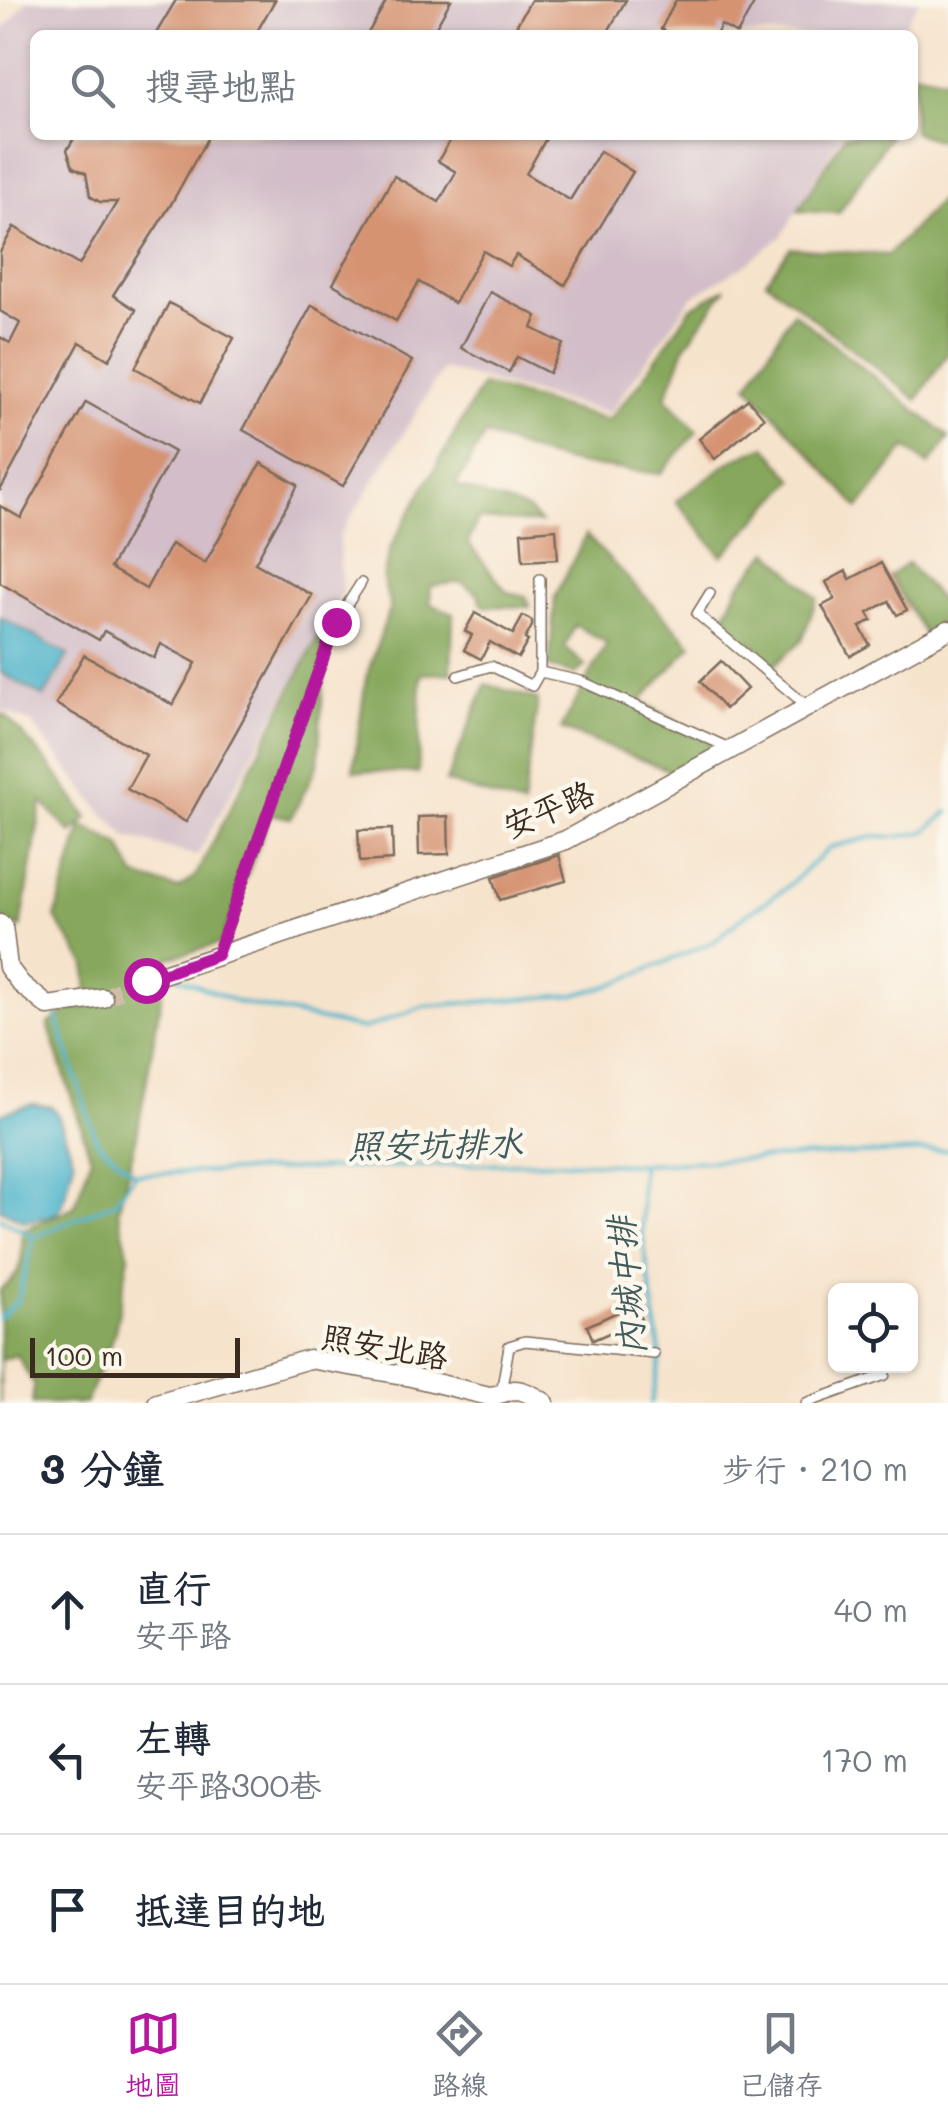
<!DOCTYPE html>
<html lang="zh-TW">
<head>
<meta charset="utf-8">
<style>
	:root { --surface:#fff; --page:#f2f2f3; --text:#1f2937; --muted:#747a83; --line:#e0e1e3; --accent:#b5179e }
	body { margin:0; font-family:Mali,"LXGW WenKai TC",sans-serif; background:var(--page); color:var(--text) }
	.controls { position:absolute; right:30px; bottom:30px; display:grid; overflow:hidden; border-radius:15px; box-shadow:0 2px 8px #0004 }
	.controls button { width:90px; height:90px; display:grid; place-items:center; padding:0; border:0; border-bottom:2px solid var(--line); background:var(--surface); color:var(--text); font:50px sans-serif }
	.scale { position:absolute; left:30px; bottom:25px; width:210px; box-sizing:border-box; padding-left:10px; border:5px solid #3b2a1e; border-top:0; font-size:28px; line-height:35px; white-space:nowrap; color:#3b2a1e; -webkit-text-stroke:8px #fbf7ec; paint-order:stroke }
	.stop { position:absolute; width:30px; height:30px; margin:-22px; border:8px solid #b5179e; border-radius:50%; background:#fff }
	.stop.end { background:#b5179e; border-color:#fff; box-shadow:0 2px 10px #0008 }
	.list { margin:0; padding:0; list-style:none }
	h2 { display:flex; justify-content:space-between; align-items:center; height:130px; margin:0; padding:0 40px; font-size:42px }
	h2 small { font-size:32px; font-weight:400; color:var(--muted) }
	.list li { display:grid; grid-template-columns:65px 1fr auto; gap:30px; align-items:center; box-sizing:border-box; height:150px; padding:0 40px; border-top:2px solid var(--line) }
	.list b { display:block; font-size:38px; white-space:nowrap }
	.list p { margin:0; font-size:32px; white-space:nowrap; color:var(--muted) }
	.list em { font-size:32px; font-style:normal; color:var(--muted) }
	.icon { flex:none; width:55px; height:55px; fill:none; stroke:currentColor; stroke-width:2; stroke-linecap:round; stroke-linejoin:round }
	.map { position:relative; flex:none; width:948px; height:1403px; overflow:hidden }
	.search { position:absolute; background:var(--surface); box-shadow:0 2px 8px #0004; left:30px; right:30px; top:30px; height:110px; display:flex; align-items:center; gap:25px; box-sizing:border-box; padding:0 35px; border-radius:15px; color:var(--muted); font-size:38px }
	.sheet { height:580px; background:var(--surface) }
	nav { display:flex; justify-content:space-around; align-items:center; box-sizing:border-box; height:140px; border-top:2px solid var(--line); background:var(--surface); font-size:28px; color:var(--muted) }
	nav a { display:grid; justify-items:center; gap:5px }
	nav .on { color:var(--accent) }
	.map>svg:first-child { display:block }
	.industrial { fill:#d2bdc8 }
	.forest { fill:#86a75b; stroke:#60683c; stroke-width:2.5 }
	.water { fill:#4cb3cb; stroke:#446e74; stroke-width:2.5 }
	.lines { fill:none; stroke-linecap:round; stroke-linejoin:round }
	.stream { stroke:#4cb3cb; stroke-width:4 }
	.building { fill:#d59372 }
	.minor-tunnel { stroke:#d1bea9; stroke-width:18; stroke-dasharray:18 9; stroke-linecap:butt }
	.service-casing { stroke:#7c6b5b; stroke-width:12 }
	.minor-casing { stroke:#7c6b5b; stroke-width:21 }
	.service { stroke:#fff; stroke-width:9 }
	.minor { stroke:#fff; stroke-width:18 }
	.route { stroke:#b5179e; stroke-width:12 }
	.labels { text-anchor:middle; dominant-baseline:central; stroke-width:9; stroke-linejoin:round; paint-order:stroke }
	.street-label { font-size:32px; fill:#3b2a1e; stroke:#fbf7ec }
	.water-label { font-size:35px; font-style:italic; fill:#415a5b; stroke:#fbf7ec }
</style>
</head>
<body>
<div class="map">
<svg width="948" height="1403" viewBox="0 0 948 1403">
	<rect width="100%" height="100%" fill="#fbf7ec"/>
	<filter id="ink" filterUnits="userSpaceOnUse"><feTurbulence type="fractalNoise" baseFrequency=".01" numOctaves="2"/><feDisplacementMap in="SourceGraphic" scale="20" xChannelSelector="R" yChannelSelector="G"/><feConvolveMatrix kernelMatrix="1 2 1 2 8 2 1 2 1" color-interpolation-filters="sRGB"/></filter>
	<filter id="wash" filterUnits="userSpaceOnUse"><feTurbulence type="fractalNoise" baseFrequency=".0048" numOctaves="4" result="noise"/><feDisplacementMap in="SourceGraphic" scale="40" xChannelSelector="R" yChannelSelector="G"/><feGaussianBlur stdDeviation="2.25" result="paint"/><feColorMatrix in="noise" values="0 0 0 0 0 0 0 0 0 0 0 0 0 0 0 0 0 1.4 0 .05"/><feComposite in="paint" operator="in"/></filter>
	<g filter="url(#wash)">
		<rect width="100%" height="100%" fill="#f6e3cc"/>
		<!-- industrial -->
		<path class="industrial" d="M28 0H919L899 35H35V135H841L781 237 747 263 692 297 609 413 443 369 339 537 342 592 197 856 128 837 104 814 31 723 0 709V33Z"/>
		<!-- forest -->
		<g class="forest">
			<path d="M913 72 948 79V144L913 132Z"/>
			<path d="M845 135H890L839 213 798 211Z"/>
			<path d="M948 192V353L917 400 766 281 790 248 888 255Z"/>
			<path d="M726 288 686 345 666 397 697 431 661 474 577 464 545 456 485 435 456 486 528 510 541 523 478 519 468 543 507 592 526 596 530 607 483 606 479 595 461 582 431 586 430 604 453 613 451 673 421 674 418 773 353 771 366 678 390 607 383 579 390 548 482 385 608 420 639 384 691 308Z"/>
			<path d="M793 312 948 436V439L929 465 906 447 859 508 748 385Z"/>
			<path d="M766 446 794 480 722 556 676 501 732 460Z"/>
			<path d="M586 535 692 645 641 701 717 746 673 772 561 729 607 643 575 625 565 647 585 666 575 674 549 667 555 597Z"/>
			<path d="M769 551 817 598 802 640 775 665 723 619 738 587Z"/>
			<path d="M908 563 948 609V617L924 634 890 576Z"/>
			<path d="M321 631 324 667 318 764 291 818 271 814 220 944 168 958 137 1135 118 1211 129 1256 115 1331 86 1403H32L34 1385 17 1355 0 1360V1403V1290C24 1274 23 1257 22 1230L74 1207 91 1158 48 1024 88 997 86 965 55 918 82 825 120 845 135 876 178 889 195 877Z"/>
			<path d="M486 684 538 700 523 806 446 782Z"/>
			<path d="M0 714 6 716 50 765 88 818 71 833 42 802 21 928 0 917Z"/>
		</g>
		<!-- water -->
		<g class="water">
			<path d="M0 617 68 655 44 697 0 672Z"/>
			<path d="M32 1104 51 1107 57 1112 74 1161 63 1204 57 1212 50 1216 30 1220 24 1221 0 1209V1114Z"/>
		</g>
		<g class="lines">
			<!-- stream -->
			<g class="stream">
				<path d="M178 977 237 1002 364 1029 424 1006 574 995 609 986 715 941 742 917 782 891 831 847 877 836 897 837 924 832 948 812"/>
				<path d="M56 1016 97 1142 134 1173"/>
				<path d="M641 1165 642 1232 661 1358 651 1403"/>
				<path d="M0 1218 34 1237"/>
				<path d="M0 1317 18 1301 34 1237 115 1202 135 1174 551 1162 641 1164 948 1150"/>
			</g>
		</g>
		<g id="blocks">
			<!-- building -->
			<g class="building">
				<path d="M176 0H275L255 35H155Z"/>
				<path d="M387 0H451L431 35H367Z"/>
				<path d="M531 0H626L606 35H511Z"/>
				<path d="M676 0H756L737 34 721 25 716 35H672L661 29Z"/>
				<path d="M76 135H209L170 206 113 295 136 310 109 360 80 342 0 491V337L10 343 20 323 0 311V252L14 227 79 265 117 202H100L90 196 86 173 73 167 67 150Z"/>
				<path d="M453 135H548L526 174 570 200 600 151 633 172 565 285 516 255 509 266 483 251 454 303 419 282 396 321 333 284 394 176 439 202 456 172 438 161Z"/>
				<path d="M490 292 537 316 532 328 563 344 549 373 517 357 509 372 461 348Z"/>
				<path d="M169 303 234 338 200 403 135 368Z"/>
				<path d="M312 305 412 361 343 486 243 430Z"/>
				<path d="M748 399 764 418 715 459 699 439Z"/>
				<path d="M86 402 174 452 110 568 146 589 171 544 205 563 261 463 298 485 255 563 312 595 186 822 127 789 146 755 56 704 84 655 173 705 196 663 161 644 154 658 104 631 99 640 0 583V506L21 518Z"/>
				<path d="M556 529 558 559 523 561 521 532Z"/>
				<path d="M881 563 907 610 897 615 889 601 868 613 872 620 860 627 870 645 850 656 822 606 835 599 826 582 846 571 850 579Z"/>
				<path d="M475 613 513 634 523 616 532 621V626L525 639 528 641 518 658 490 642 481 659 464 650 472 635 465 631Z"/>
				<path d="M721 661 747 689 725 709 700 681Z"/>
				<path d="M448 816 449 854 419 855 418 817Z"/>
				<path d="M392 829 393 860 360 862 358 830Z"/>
				<path d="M559 855 566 881 500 900 493 877Z"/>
				<path d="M635 1304 641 1319 593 1340 587 1326Z"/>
			</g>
		</g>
	</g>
	<g filter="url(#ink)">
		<use href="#blocks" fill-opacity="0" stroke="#7c6b5b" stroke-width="2.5"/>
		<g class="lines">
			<!-- minor-tunnel -->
			<path class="minor-tunnel" d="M103 998 145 980"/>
			<!-- service casing -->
			<g class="service-casing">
				<g id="service">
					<path d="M540 579V672L581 681 729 748"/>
					<path d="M710 593 697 614 807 706"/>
					<path d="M458 676 491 666 532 686 540 672"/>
					<path d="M218 953 336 622 361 583"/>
					<path d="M501 1393 509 1346 525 1341 654 1354"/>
					<path d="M806 1403 885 1375"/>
				</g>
			</g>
			<!-- minor casing -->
			<g class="minor-casing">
				<g id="minor">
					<path d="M0 924 3 926 8 967 21 984 48 1006 103 998"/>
					<path d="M145 980 566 840 948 630"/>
					<path d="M157 1403 309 1359 403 1375 489 1396C498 1396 506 1391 514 1390 524 1390 537 1397 545 1403"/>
				</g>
			</g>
			<!-- service -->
			<use href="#service" class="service"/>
			<!-- minor -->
			<use href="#minor" class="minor"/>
		</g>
	</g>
	<g class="lines" filter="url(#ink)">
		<!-- route -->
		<path class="route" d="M146 980 217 955 336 622"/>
	</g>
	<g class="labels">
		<!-- street labels -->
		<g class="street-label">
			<text transform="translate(548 808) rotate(-23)">安平路</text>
			<text transform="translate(385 1345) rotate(10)">照安北路</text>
		</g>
		<!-- water labels -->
		<g class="water-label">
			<text transform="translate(435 1143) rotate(-1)">照安坑排水</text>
			<text transform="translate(625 1286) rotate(-95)">內城中排</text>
		</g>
	</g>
</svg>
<div class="controls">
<button><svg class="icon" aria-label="locate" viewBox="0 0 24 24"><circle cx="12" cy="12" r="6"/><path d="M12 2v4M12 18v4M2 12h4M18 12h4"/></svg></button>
</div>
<div class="scale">100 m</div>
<div class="stop" style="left:146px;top:980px"></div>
<div class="stop end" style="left:336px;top:622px"></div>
<div class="search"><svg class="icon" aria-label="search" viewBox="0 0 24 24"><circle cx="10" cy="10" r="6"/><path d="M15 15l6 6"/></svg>搜尋地點</div>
</div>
<section class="sheet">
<h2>3 分鐘<small>步行 · 210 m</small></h2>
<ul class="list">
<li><svg class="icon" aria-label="ahead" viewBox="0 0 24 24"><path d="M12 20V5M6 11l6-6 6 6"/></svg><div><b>直行</b><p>安平路</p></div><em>40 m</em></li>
<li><svg class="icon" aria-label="left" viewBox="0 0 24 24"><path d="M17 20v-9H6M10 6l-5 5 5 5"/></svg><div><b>左轉</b><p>安平路300巷</p></div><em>170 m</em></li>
<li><svg class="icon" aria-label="arrive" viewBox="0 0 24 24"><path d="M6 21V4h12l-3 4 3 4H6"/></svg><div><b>抵達目的地</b></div></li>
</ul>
</section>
<nav>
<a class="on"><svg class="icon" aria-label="map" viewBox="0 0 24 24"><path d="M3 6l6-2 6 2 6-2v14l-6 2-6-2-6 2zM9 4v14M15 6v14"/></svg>地圖</a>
<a><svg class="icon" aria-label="directions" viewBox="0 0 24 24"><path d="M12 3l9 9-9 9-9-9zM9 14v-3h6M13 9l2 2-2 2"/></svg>路線</a>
<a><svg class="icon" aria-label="saved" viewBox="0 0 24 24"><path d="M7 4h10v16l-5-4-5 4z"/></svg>已儲存</a>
</nav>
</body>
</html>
